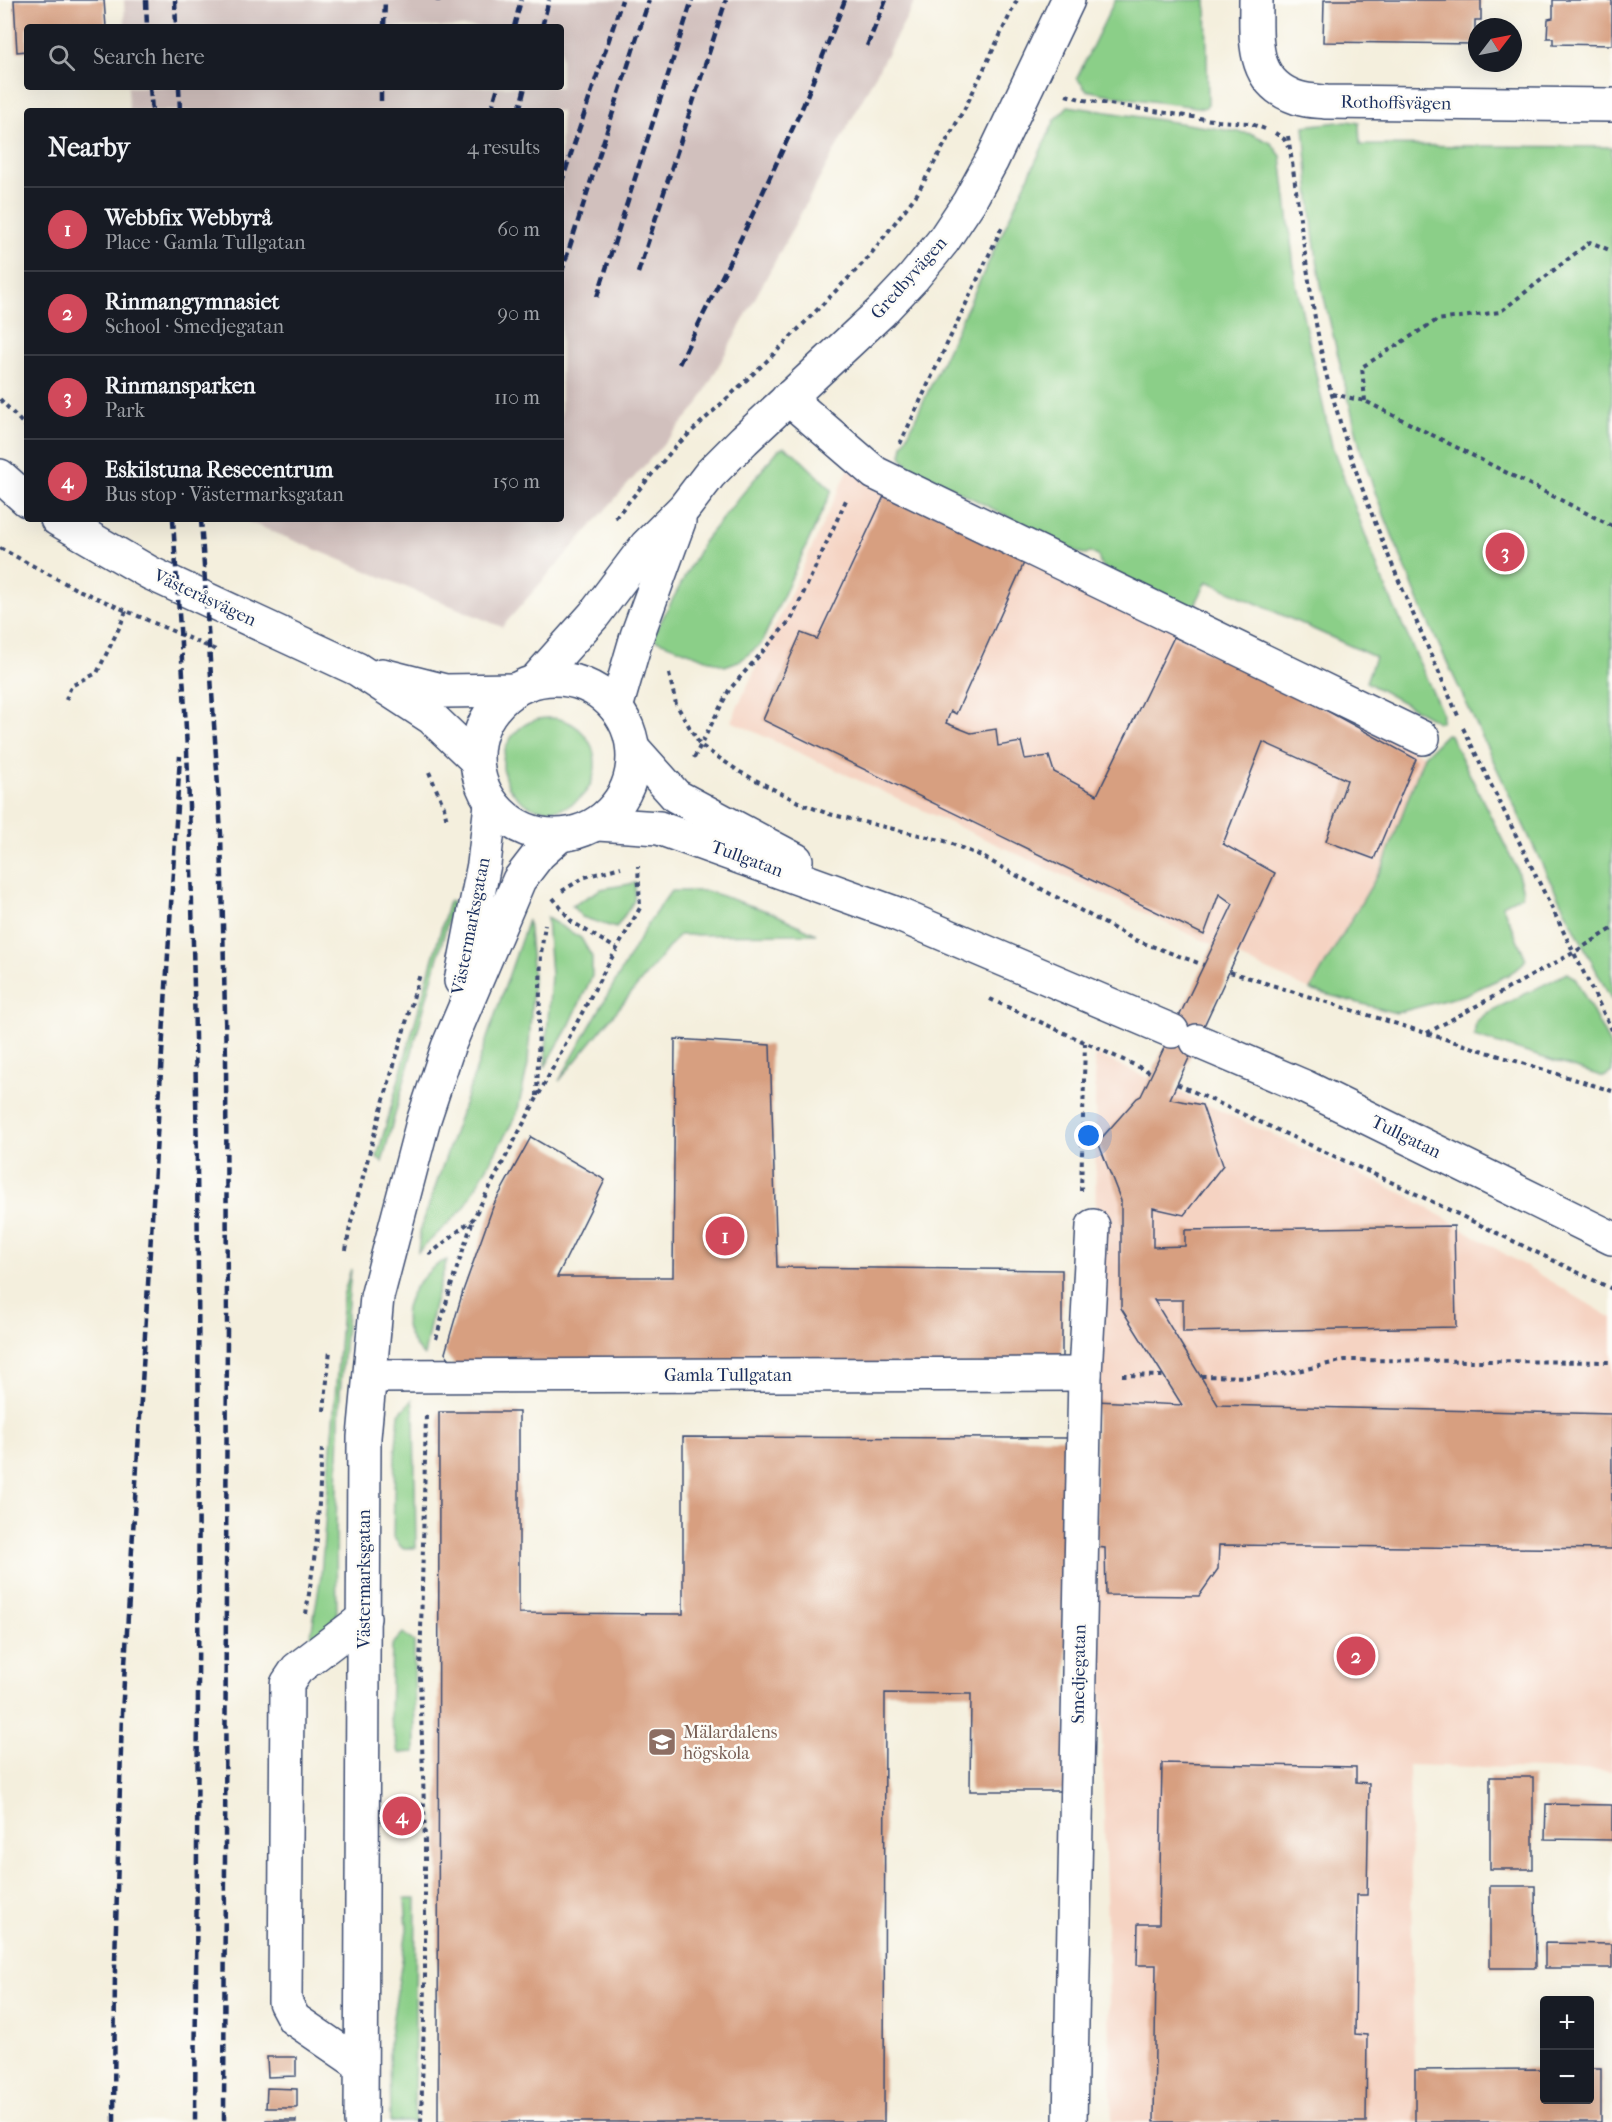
<!DOCTYPE html>
<html lang="en">
<head>
<meta charset="utf-8">
<style>
	:root { --surface:#171b24; --page:#242831; --text:#f1f3f6; --muted:#9ea1a6; --line:#363941; --accent:#d1495b }
	body { margin:0; font-family:"IM FELL French Canon",serif; background:var(--page); color:var(--text) }
	.controls { position:absolute; right:18px; bottom:18px; display:grid; overflow:hidden; border-radius:6px; box-shadow:0 6px 24px #0002 }
	.controls button { width:54px; height:54px; display:grid; place-items:center; padding:0; border:0; border-bottom:2px solid var(--line); background:var(--surface); color:var(--text); font:30px sans-serif }
	.compass { position:absolute; left:1468px; top:18px; width:54px; height:54px; border-radius:50%; background:var(--surface); box-shadow:0 6px 24px #0002; rotate:58deg }
	.you { position:absolute; left:1089px; top:1136px; width:21px; height:21px; margin:-15px; border:4px solid #fff; border-radius:50%; background:#1a73e8; box-shadow:0 0 0 9px #1a73e833 }
	.badge { display:grid; place-items:center; width:39px; height:39px; border-radius:50%; background:var(--accent); color:#fff; font-size:20px; font-weight:700 }
	.pin { position:absolute; translate:-50% -50%; border:3px solid #fff; box-shadow:0 2px 6px #0006 }
	.list { margin:0; padding:0; list-style:none }
	h2 { display:flex; justify-content:space-between; align-items:center; height:78px; margin:0; padding:0 24px; font-size:26px }
	h2 small { font-size:20px; font-weight:400; color:var(--muted) }
	.list li { display:grid; grid-template-columns:39px 1fr auto; gap:18px; align-items:center; box-sizing:border-box; height:84px; padding:0 24px; border-top:2px solid var(--line) }
	.list b { display:block; font-size:22px; white-space:nowrap }
	.list p { margin:0; font-size:20px; white-space:nowrap; color:var(--muted) }
	.list em { font-size:20px; font-style:normal; color:var(--muted) }
	.icon { flex:none; width:33px; height:33px; fill:none; stroke:currentColor; stroke-width:2; stroke-linecap:round; stroke-linejoin:round }
	.map { position:relative; flex:none; width:1612px; height:2122px; overflow:hidden }
	.search { position:absolute; background:var(--surface); box-shadow:0 6px 24px #0002; left:24px; top:24px; width:540px; height:66px; display:flex; align-items:center; gap:15px; box-sizing:border-box; padding:0 21px; border-radius:6px; color:var(--muted); font-size:22px }
	.panel { position:absolute; background:var(--surface); box-shadow:0 6px 24px #0002; left:24px; top:108px; width:540px; height:414px; border-radius:6px }
	.map>svg:first-child { display:block }
	.built { fill:#f5d3c2 }
	.industrial { fill:#d1c0bd }
	.green { fill:#8bcf88; stroke:#537f73; stroke-width:1.5 }
	.building { fill:#d79f80 }
	.lines { fill:none; stroke-linecap:round; stroke-linejoin:round }
	.minor-casing { stroke:#3c4c71; stroke-width:36 }
	.path { stroke:#3c4c71; stroke-width:4; stroke-dasharray:4.5 4.5; stroke-linecap:butt }
	.minor { stroke:#fff; stroke-width:33 }
	.rail { stroke:#1b2f5e; stroke-width:4.5; stroke-dasharray:9 4.5; stroke-linecap:butt }
	.labels { text-anchor:middle; dominant-baseline:central; stroke-width:5; stroke-linejoin:round; paint-order:stroke }
	.street-label { font-size:18px; fill:#1b2f5e; stroke:#fdfcf7 }
	.education-label { font-size:18px; fill:#785e54; stroke:#fdfcf7; text-anchor:start }
</style>
</head>
<body>
<div class="map">
<svg width="1612" height="2122" viewBox="0 0 1612 2122">
	<rect width="100%" height="100%" fill="#fdfcf7"/>
	<filter id="ink" filterUnits="userSpaceOnUse"><feTurbulence type="fractalNoise" baseFrequency=".0167" numOctaves="2"/><feDisplacementMap in="SourceGraphic" scale="12" xChannelSelector="R" yChannelSelector="G"/><feConvolveMatrix kernelMatrix="1 2 1 2 8 2 1 2 1" color-interpolation-filters="sRGB"/></filter>
	<filter id="wash" filterUnits="userSpaceOnUse"><feTurbulence type="fractalNoise" baseFrequency=".008" numOctaves="4" result="noise"/><feDisplacementMap in="SourceGraphic" scale="24" xChannelSelector="R" yChannelSelector="G"/><feGaussianBlur stdDeviation="1.35" result="paint"/><feColorMatrix in="noise" values="0 0 0 0 0 0 0 0 0 0 0 0 0 0 0 0 0 1.4 0 .05"/><feComposite in="paint" operator="in"/></filter>
	<g filter="url(#wash)">
		<rect width="100%" height="100%" fill="#f4efdd"/>
		<!-- built -->
		<g class="built">
			<path d="M857 451 1424 756 1383 866 1310 990 731 721Z"/>
			<path d="M1095 1054 1406 1195 1612 1318V1771L1409 1765 1415 2122H1112L1097 1547Z"/>
		</g>
		<!-- industrial -->
		<path class="industrial" d="M124 0H916L697 406 502 627 242 519H561V111H129L128 87H561V27H125Z"/>
		<!-- green -->
		<g class="green">
			<path d="M1115 0H1206L1208 105 1204 108 1120 97 1086 90 1077 78Z"/>
			<path d="M1068 106 1252 134 1271 143 1281 156 1296 284 1332 446 1381 577 1442 713 1441 722H1438L1366 682 1375 657 1207 581 1192 611 1105 569 1100 563 1098 556 1090 552 1086 554 1079 553 909 466 901 456 903 445 1055 120Z"/>
			<path d="M1347 121 1359 123 1360 145 1612 147V1001L1547 875 1422 609 1376 495 1361 451 1321 285 1313 233 1304 126Z"/>
			<path d="M784 447 793 452 832 490 761 644 741 660 725 666 656 640 653 636 704 541 779 449Z"/>
			<circle cx="549" cy="764" r="46"/>
			<path d="M1446 734 1450 735 1516 867 1523 891 1521 896 1502 905 1526 959 1521 966 1506 976 1464 995 1396 1013 1310 990 1383 866 1424 756Z"/>
			<path d="M636 883 634 901 616 928 582 917 572 906 601 889Z"/>
			<path d="M671 891H707L773 913 816 934 679 935 559 1081 649 922Z"/>
			<path d="M449 901 453 902 382 1162 377 1157Z"/>
			<path d="M547 918 581 938 592 957V976L570 1024 545 1067 551 975Z"/>
			<path d="M528 920 533 978 528 1064 517 1114 464 1208 418 1252 420 1231Z"/>
			<path d="M1567 973 1575 978 1608 1041 1612 1053V1072L1604 1077 1474 1036 1476 1022 1487 1013Z"/>
			<path d="M447 1260 433 1309 424 1356C400 1332 399 1305 421 1280 430 1270 435 1264 447 1260Z"/>
			<path d="M351 1269 340 1392 336 1528 337 1626 309 1647 321 1575 343 1296Z"/>
			<path d="M412 1400 414 1415 416 1548H402L393 1537 395 1456 399 1414Z"/>
			<path d="M403 1633 414 1642 415 1752 399 1753 390 1718 392 1645Z"/>
			<path d="M405 1899H416L414 2122H390L389 2042 407 1929Z"/>
		</g>
		<g id="blocks">
			<!-- building -->
			<g class="building">
				<path d="M14 0H104L106 27H27V51L17 52Z"/>
				<path d="M1324 0H1481V20H1475V44L1323 42Z"/>
				<path d="M1553 0H1612V45L1553 44V38H1547L1548 19 1553 18Z"/>
				<path d="M887 490 1028 554 956 714 951 711 946 723 971 733 996 729 998 746 1021 742 1025 759 1049 756 1054 772 1097 795 1174 637 1285 688 1416 759 1374 859 1326 841 1347 780 1263 742 1223 844 1275 873 1170 1099 1202 1105 1223 1165 1184 1215 1153 1208V1247L1185 1246V1230L1454 1226 1456 1327 1183 1332V1300H1154L1218 1405 1612 1414V1549L1219 1545 1218 1569 1199 1596 1106 1595 1105 1548 1096 1547V1401L1182 1405 1121 1308V1201L1098 1142 1137 1098 1141 1096 1233 904 1219 894 1204 935 763 720 801 633 817 639Z"/>
				<path d="M675 1039 770 1045 777 1267 1062 1270V1366L457 1368 445 1353 463 1291 494 1204 531 1137 605 1180 557 1277H673Z"/>
				<path d="M439 1412H519V1613L683 1614V1437L1067 1438 1066 1791H970L971 1694 885 1693 884 2122H438Z"/>
				<path d="M1162 1763 1356 1767V1782L1369 1783 1367 1895H1357L1355 2034 1367 2035 1366 2122H1154L1156 1965H1137L1138 1924H1159Z"/>
				<rect x="1490" y="1777" width="43" height="92"/>
				<path d="M1546 1804 1612 1805V1840L1545 1839Z"/>
				<path d="M1490 1886H1535L1536 1968H1490Z"/>
				<path d="M1545 1943 1612 1944V1968H1545Z"/>
				<path d="M267 2057H296V2076L268 2077Z"/>
				<path d="M1590 2068H1601V2122H1415V2070L1544 2069V2100H1590Z"/>
				<path d="M267 2088 297 2089V2108H266Z"/>
				<rect x="266" y="2120" width="30" height="2"/>
			</g>
		</g>
	</g>
	<g filter="url(#ink)">
		<use href="#blocks" fill-opacity="0" stroke="#3c4c71" stroke-width="1.5"/>
		<g class="lines">
			<!-- minor casing -->
			<g class="minor-casing">
				<g id="minor">
					<path d="M1256 0C1256 40 1251 83 1298 98 1307 101 1317 101 1326 102L1612 105"/>
					<path d="M788 398 875 473 1423 738"/>
					<path d="M0 476 27 500"/>
					<path d="M57 519 150 573 357 669 432 718 476 760"/>
					<path d="M382 675 445 691 515 690"/>
					<circle cx="555" cy="757" r="78"/>
					<path d="M535 681 594 615 646 546 684 508 710 474 744 440 881 312 913 278 943 241 969 202 992 160 1068 0"/>
					<path d="M616 708 637 636 679 521"/>
					<path d="M633 748 676 796 796 860"/>
					<path d="M598 824 659 828 892 912 1172 1031"/>
					<path d="M461 981 484 864 491 804"/>
					<path d="M1197 1041 1305 1087 1612 1238"/>
					<path d="M370 1376 1085 1374"/>
					<path d="M361 2065 294 2019 285 2002 287 1684 297 1669 364 1618"/>
					<path d="M361 2122 364 1437 377 1297 423 1122 448 1047 519 880 539 854 559 836"/>
					<path d="M1070 2122 1085 1374 1093 1226"/>
				</g>
			</g>
			<!-- path -->
			<g class="path">
				<path d="M1066 95 1084 100 1218 121 1249 123 1265 129"/>
				<path d="M1275 133 1284 139 1288 147"/>
				<path d="M1288 136C1300 212 1308 289 1324 365 1328 384 1335 403 1340 422 1371 524 1416 620 1459 718"/>
				<path d="M1332 394 1365 401 1612 526"/>
				<path d="M0 399 27 428"/>
				<path d="M1365 401 1362 367 1437 320 1500 312 1590 242 1612 251"/>
				<path d="M900 444 1003 225"/>
				<path d="M615 518 675 447 770 358 867 259 917 194 967 104 1017 0"/>
				<path d="M0 548 74 588 216 650"/>
				<path d="M669 674 676 704 700 745 740 772 802 804 829 814 945 841 981 856 1135 940 1204 965"/>
				<path d="M66 700 71 686 97 673 121 624 126 611"/>
				<path d="M1463 728 1612 1030"/>
				<path d="M694 758 729 690 792 618 847 498"/>
				<path d="M429 772 444 807 447 821"/>
				<path d="M562 891 585 877 621 867"/>
				<path d="M553 898 572 922 617 949"/>
				<path d="M1230 972 1612 1091"/>
				<path d="M990 999 1152 1073"/>
				<path d="M1427 1033 1573 953 1612 929"/>
				<path d="M1177 1084 1404 1188 1612 1289"/>
				<path d="M537 1096 541 954 545 924"/>
				<path d="M1081 1191 1085 1043"/>
				<path d="M346 1250 350 1226 377 1124 420 974"/>
				<path d="M429 1255 473 1219 601 977 640 908 638 866"/>
				<path d="M436 1339 452 1283 473 1220"/>
				<path d="M1122 1375 1163 1376"/>
				<path d="M1201 1376 1255 1377 1289 1373 1345 1360 1612 1362"/>
				<path d="M324 1411 330 1350"/>
				<path d="M306 1614 317 1539 322 1448"/>
				<path d="M421 2122 425 1985V1843L420 1675 426 1414"/>
			</g>
			<!-- minor -->
			<use href="#minor" class="minor"/>
			<!-- rail -->
			<g class="rail">
				<path d="M146 0 147 27"/>
				<path d="M175 0 176 27"/>
				<path d="M438 2V0"/>
				<path d="M384 27 385 0"/>
				<path d="M514 27 521 0"/>
				<path d="M542 27 549 0"/>
				<path d="M867 46 886 0"/>
				<path d="M150 87 152 111"/>
				<path d="M179 87 180 111"/>
				<path d="M381 101V87"/>
				<path d="M491 111 498 87"/>
				<path d="M519 111 525 87"/>
				<path d="M561 184 622 0"/>
				<path d="M638 273 726 0"/>
				<path d="M561 274 649 0"/>
				<path d="M597 297 692 0"/>
				<path d="M679 364 750 220 803 106 845 0"/>
				<path d="M173 519C178 605 185 691 188 776 204 1225 198 1673 195 2122"/>
				<path d="M201 519 221 834 226 1059 227 1321 224 2122"/>
				<path d="M114 2122 115 1962 122 1714 180 756"/>
			</g>
		</g>
	</g>
	<!-- icons -->
	<defs>
		<g id="university-square" transform="scale(1.5)"><rect x="-9" y="-9" width="18" height="18" rx="4" fill="#8d6e63" stroke="#fdfcf7"/><path d="M0-5L7-2L0 1L-7-2ZM-4 1L0 2.5L4 1V4Q0 6-4 4Z" fill="#fff"/></g>
	</defs>
	<g fill-rule="evenodd">
		<use href="#university-square" x="662" y="1742"/>
	</g>
	<g class="labels">
		<!-- street labels -->
		<g class="street-label">
			<text transform="translate(1396 103) rotate(1)">Rothoffsvägen</text>
			<text transform="translate(909 278) rotate(-48)">Gredbyvägen</text>
			<text transform="translate(205 598) rotate(25)">Västeråsvägen</text>
			<text transform="translate(747 859) rotate(20)">Tullgatan</text>
			<text transform="translate(471 926) rotate(-79)">Västermarksgatan</text>
			<text transform="translate(1406 1137) rotate(26)">Tullgatan</text>
			<text x="728" y="1375">Gamla Tullgatan</text>
			<text transform="translate(364 1579) rotate(-90)">Västermarksgatan</text>
			<text transform="translate(1079 1674) rotate(-89)">Smedjegatan</text>
		</g>
		<!-- education labels -->
		<g class="education-label">
			<text x="683" y="1732">Mälardalens<tspan x="683" dy="21">högskola</tspan></text>
		</g>
	</g>
</svg>
<div class="controls">
<button>+</button>
<button>−</button>
</div>
<svg class="compass" viewBox="-18 -18 36 36"><path d="M0-13l5 13h-10z" fill="#e53935"/><path d="M0 13l5-13h-10z" fill="#9ea1a6"/></svg>
<div class="you"></div>
<div class="pin badge" style="left:725px;top:1236px">1</div>
<div class="pin badge" style="left:1356px;top:1656px">2</div>
<div class="pin badge" style="left:1505px;top:552px">3</div>
<div class="pin badge" style="left:402px;top:1816px">4</div>
<div class="search"><svg class="icon" aria-label="search" viewBox="0 0 24 24"><circle cx="10" cy="10" r="6"/><path d="M15 15l6 6"/></svg>Search here</div>
<section class="panel">
<h2>Nearby<small>4 results</small></h2>
<ul class="list">
<li><span class="badge">1</span><div><b>Webbfix Webbyrå</b><p>Place · Gamla Tullgatan</p></div><em>60 m</em></li>
<li><span class="badge">2</span><div><b>Rinmangymnasiet</b><p>School · Smedjegatan</p></div><em>90 m</em></li>
<li><span class="badge">3</span><div><b>Rinmansparken</b><p>Park</p></div><em>110 m</em></li>
<li><span class="badge">4</span><div><b>Eskilstuna Resecentrum</b><p>Bus stop · Västermarksgatan</p></div><em>150 m</em></li>
</ul>
</section>
</div>
</body>
</html>
